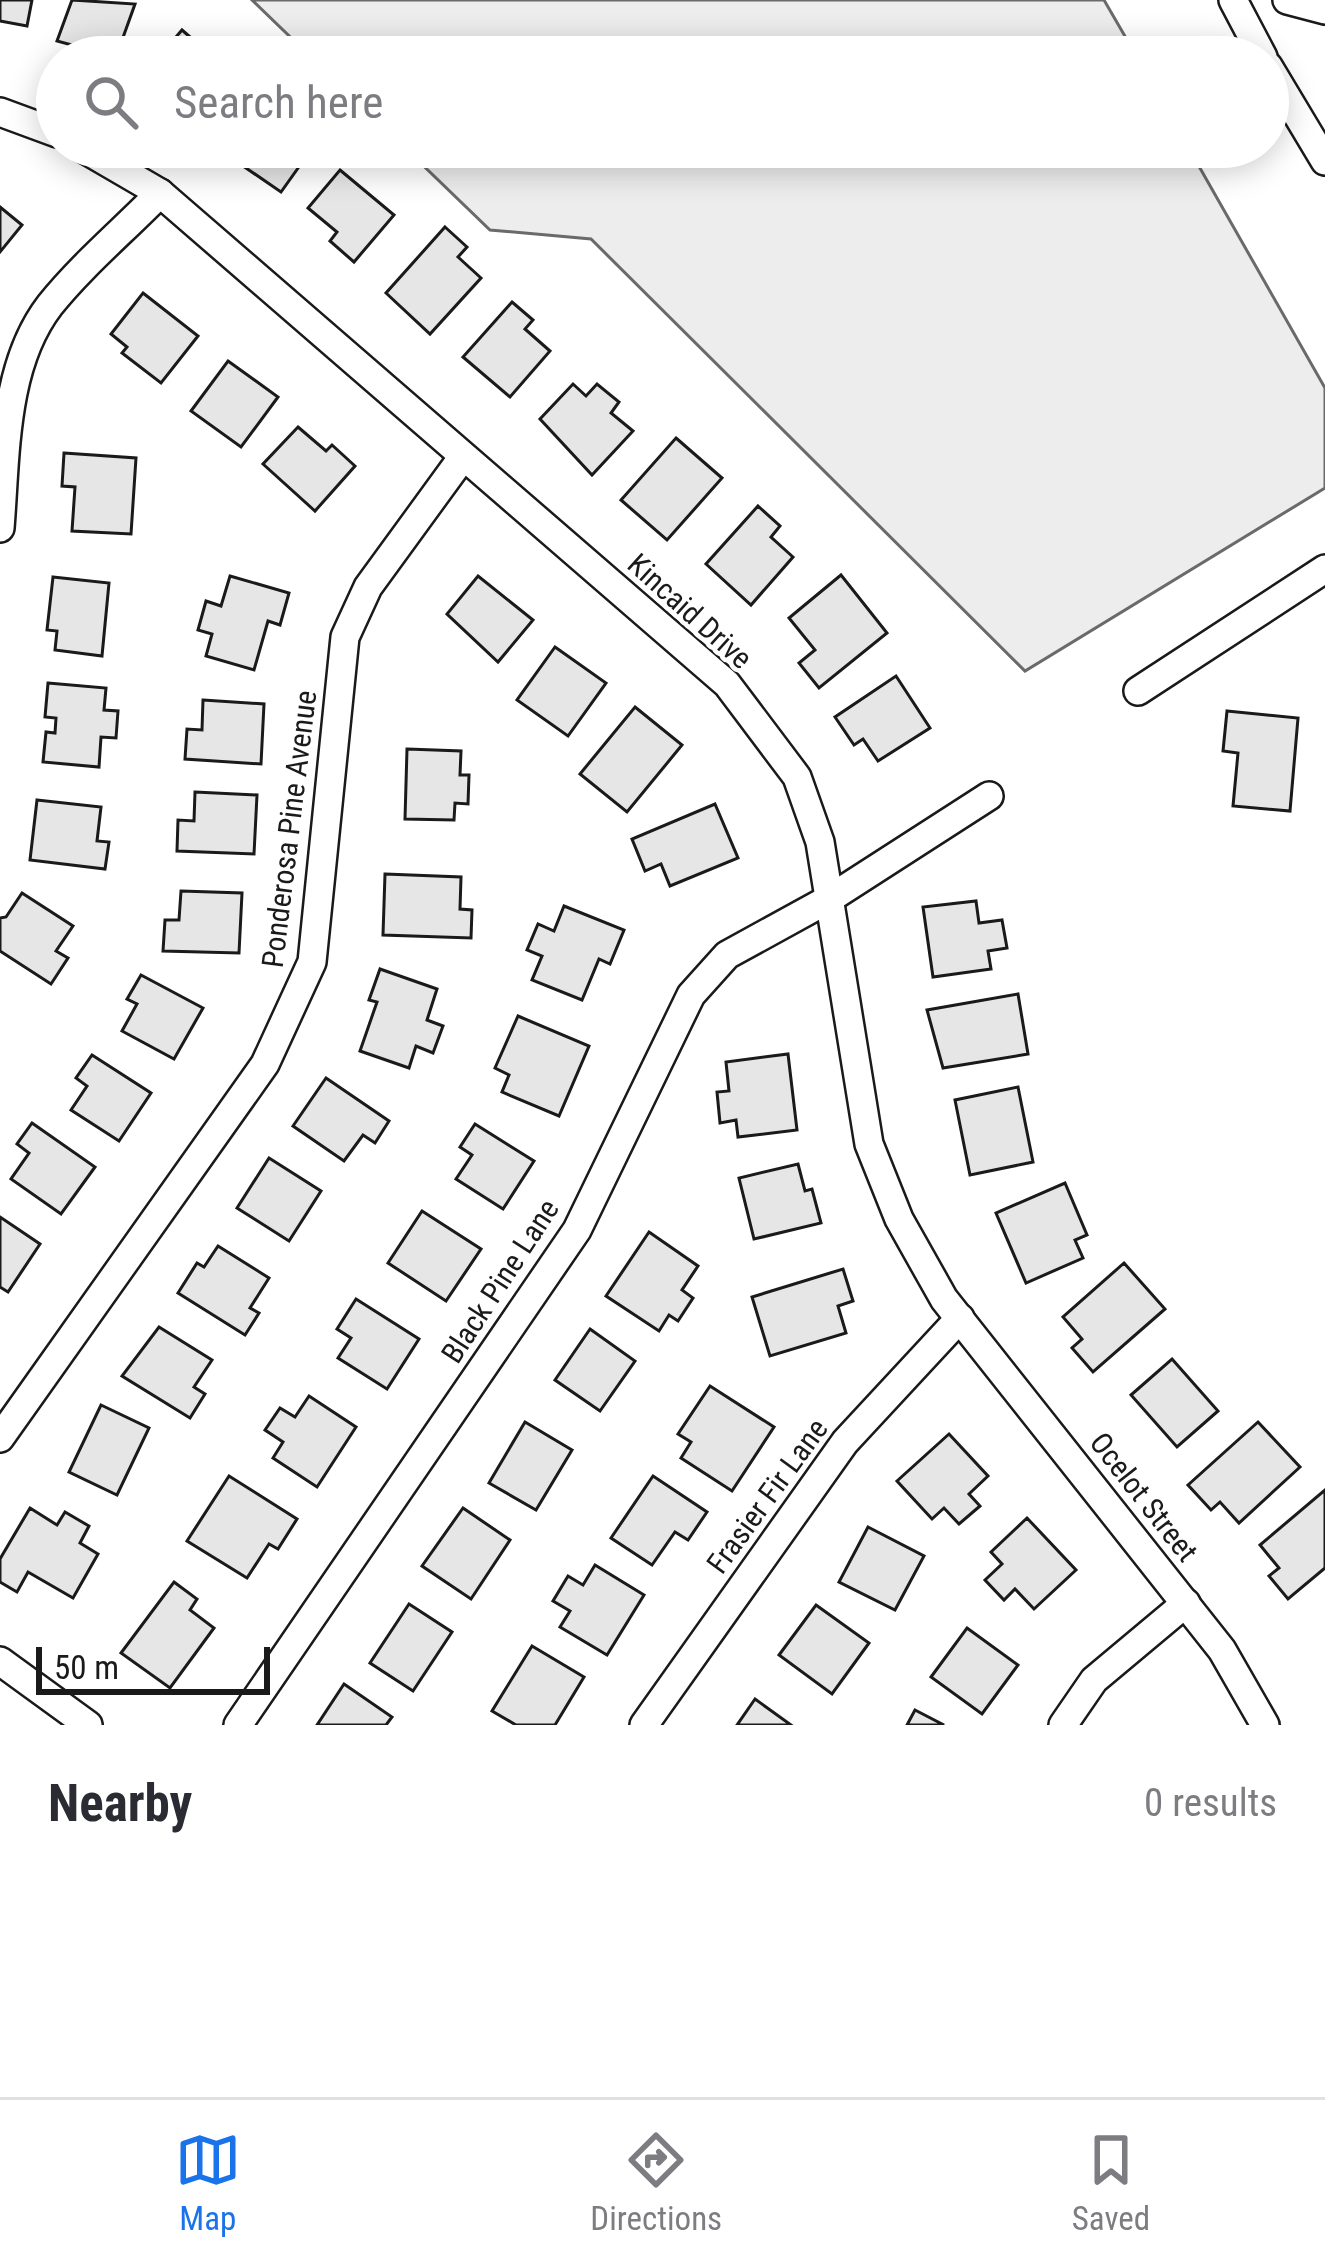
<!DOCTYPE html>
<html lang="en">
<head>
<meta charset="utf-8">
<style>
	:root { --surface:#fff; --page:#f7f7f7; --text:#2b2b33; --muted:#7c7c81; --line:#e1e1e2; --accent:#1a73e8 }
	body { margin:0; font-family:"Roboto Condensed",sans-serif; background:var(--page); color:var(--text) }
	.scale { position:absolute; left:36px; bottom:30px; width:234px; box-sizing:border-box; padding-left:12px; border:6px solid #1a1a1a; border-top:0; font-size:33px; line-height:42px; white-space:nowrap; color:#1a1a1a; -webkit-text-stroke:9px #fff; paint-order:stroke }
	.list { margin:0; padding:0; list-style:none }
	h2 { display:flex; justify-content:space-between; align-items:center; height:156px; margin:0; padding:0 48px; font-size:51px }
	h2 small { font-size:39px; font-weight:400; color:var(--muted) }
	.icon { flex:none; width:66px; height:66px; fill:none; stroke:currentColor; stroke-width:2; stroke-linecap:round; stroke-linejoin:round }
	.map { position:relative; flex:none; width:1325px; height:1725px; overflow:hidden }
	.search { position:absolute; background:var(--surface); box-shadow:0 6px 30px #0003; left:36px; right:36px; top:36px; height:132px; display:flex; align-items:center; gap:30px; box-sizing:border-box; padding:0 42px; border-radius:66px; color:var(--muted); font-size:45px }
	.sheet { height:372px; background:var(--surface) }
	nav { display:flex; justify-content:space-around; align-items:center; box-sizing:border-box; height:168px; border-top:3px solid var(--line); background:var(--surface); font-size:33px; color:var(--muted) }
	nav a { display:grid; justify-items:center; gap:6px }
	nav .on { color:var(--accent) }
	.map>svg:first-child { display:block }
	.built { fill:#ededed; stroke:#6a6a6a; stroke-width:3 }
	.building { fill:#e6e6e6; stroke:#1a1a1a; stroke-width:3 }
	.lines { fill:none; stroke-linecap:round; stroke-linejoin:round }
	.minor-casing { stroke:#1a1a1a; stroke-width:32 }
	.minor { stroke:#fff; stroke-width:27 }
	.labels { text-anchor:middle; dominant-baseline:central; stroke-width:9; stroke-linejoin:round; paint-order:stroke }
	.street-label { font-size:30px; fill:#1a1a1a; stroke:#fff }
</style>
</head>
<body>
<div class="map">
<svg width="1325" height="1725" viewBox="0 0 1325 1725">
	<rect width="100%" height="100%" fill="#fff"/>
	<!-- built -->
	<g class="built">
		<path d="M252 0H1104L1137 57H311Z"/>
		<path d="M404 147H1188L1325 388V488L1025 671 591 239 490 230Z"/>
	</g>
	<!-- building -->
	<g class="building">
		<path d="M0 0H32L27 26 0 21Z"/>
		<path d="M72 0 135 4 116 57 57 41Z"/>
		<path d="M182 30 213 57H159Z"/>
		<path d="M241 147H313L281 192 233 159Z"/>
		<path d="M340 170 394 215 354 262 330 241 337 232 308 208Z"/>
		<path d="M0 207 22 225 0 252Z"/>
		<path d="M445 227 467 247 458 257 481 278 430 334 386 293Z"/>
		<path d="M143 293 198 336 161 383 122 353 127 347 111 334Z"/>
		<path d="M512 302 533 320 525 329 550 351 510 397 463 357Z"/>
		<path d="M228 361 278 397 241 447 191 411Z"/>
		<path d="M573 384 586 396 597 384 619 402 611 413 633 431 592 475 540 419Z"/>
		<path d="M298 427 326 451 332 445 355 466 315 511 263 464Z"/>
		<path d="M676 438 722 478 667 540 621 500Z"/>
		<path d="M64 453 136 458 131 534 72 531 75 487 62 486Z"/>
		<path d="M758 506 780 526 771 537 793 557 751 605 706 564Z"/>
		<path d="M841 575 887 633 819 688 799 663 815 650 789 618Z"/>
		<path d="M230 576 289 593 280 625 268 621 254 670 206 656 212 634 198 630 206 601 221 606Z"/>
		<path d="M478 576 533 620 498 662 447 614Z"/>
		<path d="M53 577 109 583 102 656 55 650 57 631 47 630Z"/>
		<path d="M555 647 606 683 568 736 517 700Z"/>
		<path d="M896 676 930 728 878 761 863 739 854 745 835 717Z"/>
		<path d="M48 683 106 688 104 710 118 711 116 738 101 737 99 767 43 762 46 732 55 733 56 718 45 717Z"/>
		<path d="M203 700 264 704 261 764 185 759 187 729 202 730Z"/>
		<path d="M635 707 682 745 627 812 580 774Z"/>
		<path d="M1227 711 1298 718 1290 811 1233 806 1238 753 1223 751Z"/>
		<path d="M407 749 461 751 460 775H469L468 804 455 803 454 820 405 819Z"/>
		<path d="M195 792 257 795 254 854 177 851 178 820 194 821Z"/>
		<path d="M37 800 101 807 97 841 109 842 105 869 30 860Z"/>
		<path d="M715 804 738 858 670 886 661 864 645 871 632 839Z"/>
		<path d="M385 874 461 877 460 909 472 910 471 938 383 935Z"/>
		<path d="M181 891 242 893 239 953 163 951 165 920H179Z"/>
		<path d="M22 893 73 926 56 951 68 958 51 984 0 951V918L6 917Z"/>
		<path d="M976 901 979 923 1002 920 1007 948 988 951 991 969 933 977 923 907Z"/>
		<path d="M564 906 624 930 610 964 599 959 582 1000 532 980 542 956 527 950 538 924 554 931Z"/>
		<path d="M380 969 437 989 427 1020 443 1026 433 1053 416 1046 409 1068 360 1051 377 1002 369 1000Z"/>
		<path d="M141 975 203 1008 174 1059 122 1031 137 1004 127 999Z"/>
		<path d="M1018 994 1028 1054 943 1068 927 1010Z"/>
		<path d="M518 1016 589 1046 559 1116 502 1092 509 1075 495 1068Z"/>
		<path d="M788 1054 797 1130 738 1137 736 1120 720 1123 717 1092 729 1091 726 1062Z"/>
		<path d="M92 1055 151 1093 119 1141 71 1110 87 1086 76 1078Z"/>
		<path d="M326 1078 389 1121 375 1143 363 1135 344 1161 293 1126Z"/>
		<path d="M1018 1087 1033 1162 970 1175 955 1100Z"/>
		<path d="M32 1123 95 1167 61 1214 11 1179 29 1153 17 1144Z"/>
		<path d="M475 1124 534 1161 503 1209 456 1179 472 1155 460 1147Z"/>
		<path d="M269 1158 321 1191 289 1241 237 1208Z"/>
		<path d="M798 1164 805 1191 812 1189 821 1223 754 1239 739 1178Z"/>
		<path d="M1065 1183 1087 1235 1075 1240 1083 1258 1026 1283 996 1213Z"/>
		<path d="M422 1211 481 1249 446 1301 388 1263Z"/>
		<path d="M0 1217 40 1244 8 1292 0 1287Z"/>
		<path d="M649 1232 698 1266 682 1290 693 1298 678 1321 669 1315 659 1331 606 1296Z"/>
		<path d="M218 1246 269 1278 250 1308 259 1313 245 1335 178 1293 197 1263 204 1267Z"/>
		<path d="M1124 1263 1165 1309 1093 1372 1072 1348 1082 1339 1063 1317Z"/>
		<path d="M843 1269 853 1301 838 1306 846 1333 770 1356 752 1297Z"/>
		<path d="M356 1299 419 1339 387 1389 338 1358 351 1338 337 1329Z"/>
		<path d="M159 1327 212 1360 194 1387 205 1394 190 1418 122 1376Z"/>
		<path d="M590 1329 635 1361 600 1411 555 1380Z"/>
		<path d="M1172 1359 1218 1411 1177 1447 1131 1395Z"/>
		<path d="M710 1386 774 1427 732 1491 681 1458 691 1442 678 1434Z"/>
		<path d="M309 1396 356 1427 317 1487 273 1458 283 1442 265 1430 280 1408 295 1417Z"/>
		<path d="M101 1405 149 1428 117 1495 69 1472Z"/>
		<path d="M525 1422 572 1450 536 1510 489 1483Z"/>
		<path d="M1258 1422 1300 1467 1239 1523 1220 1502 1211 1510 1188 1485Z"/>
		<path d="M949 1434 988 1476 969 1494 980 1506 959 1524 944 1508 932 1519 897 1481Z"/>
		<path d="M229 1476 297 1519 278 1549 269 1544 247 1578 187 1541Z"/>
		<path d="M653 1476 707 1512 688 1540 675 1532 652 1565 611 1538Z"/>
		<path d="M1325 1490V1568L1288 1599 1269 1576 1279 1568 1260 1545Z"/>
		<path d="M30 1508 57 1525 65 1512 89 1526 80 1543 98 1554 73 1598 28 1572 17 1592 0 1582V1559Z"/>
		<path d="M463 1508 510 1540 471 1599 422 1566Z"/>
		<path d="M1027 1518 1076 1570 1034 1609 1015 1589 1004 1600 985 1580 1002 1564 991 1552Z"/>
		<path d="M868 1527 924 1556 895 1610 839 1582Z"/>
		<path d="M595 1565 644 1595 607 1655 560 1627 570 1611 553 1601 568 1576 583 1585Z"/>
		<path d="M174 1582 197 1599 190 1610 214 1628 170 1688 121 1653Z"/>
		<path d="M409 1604 452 1632 413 1691 370 1663Z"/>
		<path d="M816 1605 869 1643 832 1694 779 1655Z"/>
		<path d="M967 1628 1018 1665 982 1714 931 1677Z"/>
		<path d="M532 1646 584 1677 555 1725H516L492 1711Z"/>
		<path d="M344 1684 392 1717 386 1725H317Z"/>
		<path d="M755 1699 791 1725H737Z"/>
		<path d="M915 1710 944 1725H907Z"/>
	</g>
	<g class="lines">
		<!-- minor casing -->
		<g class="minor-casing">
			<g id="minor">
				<path d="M1233 0 1263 57"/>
				<path d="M1287 0 1325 10"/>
				<path d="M1268 66 1325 161"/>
				<path d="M0 112 57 133"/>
				<path d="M81 147 160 193 727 684 797 777 820 842 869 1144 899 1219 944 1299 1222 1650 1265 1725"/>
				<path d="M0 528C6 455 3 366 50 305 82 265 124 230 160 193"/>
				<path d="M1138 691 1325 569"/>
				<path d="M0 1438 265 1064 312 962 345 637 368 587 462 458"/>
				<path d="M0 1661 88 1725"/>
				<path d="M238 1725 577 1230 691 995 727 955 829 899 989 796"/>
				<path d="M644 1725 845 1442 960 1318"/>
				<path d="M1063 1725 1094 1680 1186 1603"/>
			</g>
		</g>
		<!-- minor -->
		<use href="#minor" class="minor"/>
	</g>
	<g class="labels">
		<!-- street labels -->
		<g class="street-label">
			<text transform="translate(690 611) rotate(42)">Kincaid Drive</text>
			<text transform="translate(289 829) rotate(-83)">Ponderosa Pine Avenue</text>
			<text transform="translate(500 1281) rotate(-57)">Black Pine Lane</text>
			<text transform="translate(767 1496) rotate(-54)">Frasier Fir Lane</text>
			<text transform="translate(1144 1497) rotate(52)">Ocelot Street</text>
		</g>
	</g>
</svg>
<div class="scale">50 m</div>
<div class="search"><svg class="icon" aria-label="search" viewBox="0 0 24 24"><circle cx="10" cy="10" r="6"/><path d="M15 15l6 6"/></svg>Search here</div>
</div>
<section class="sheet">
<h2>Nearby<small>0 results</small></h2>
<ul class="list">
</ul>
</section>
<nav>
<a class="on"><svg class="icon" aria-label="map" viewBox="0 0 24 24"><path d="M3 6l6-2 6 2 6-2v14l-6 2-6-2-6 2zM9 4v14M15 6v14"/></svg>Map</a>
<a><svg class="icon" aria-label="directions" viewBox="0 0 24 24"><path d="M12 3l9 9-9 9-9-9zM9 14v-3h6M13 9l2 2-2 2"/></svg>Directions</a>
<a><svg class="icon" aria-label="saved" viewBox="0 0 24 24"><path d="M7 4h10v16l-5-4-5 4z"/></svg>Saved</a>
</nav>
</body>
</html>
